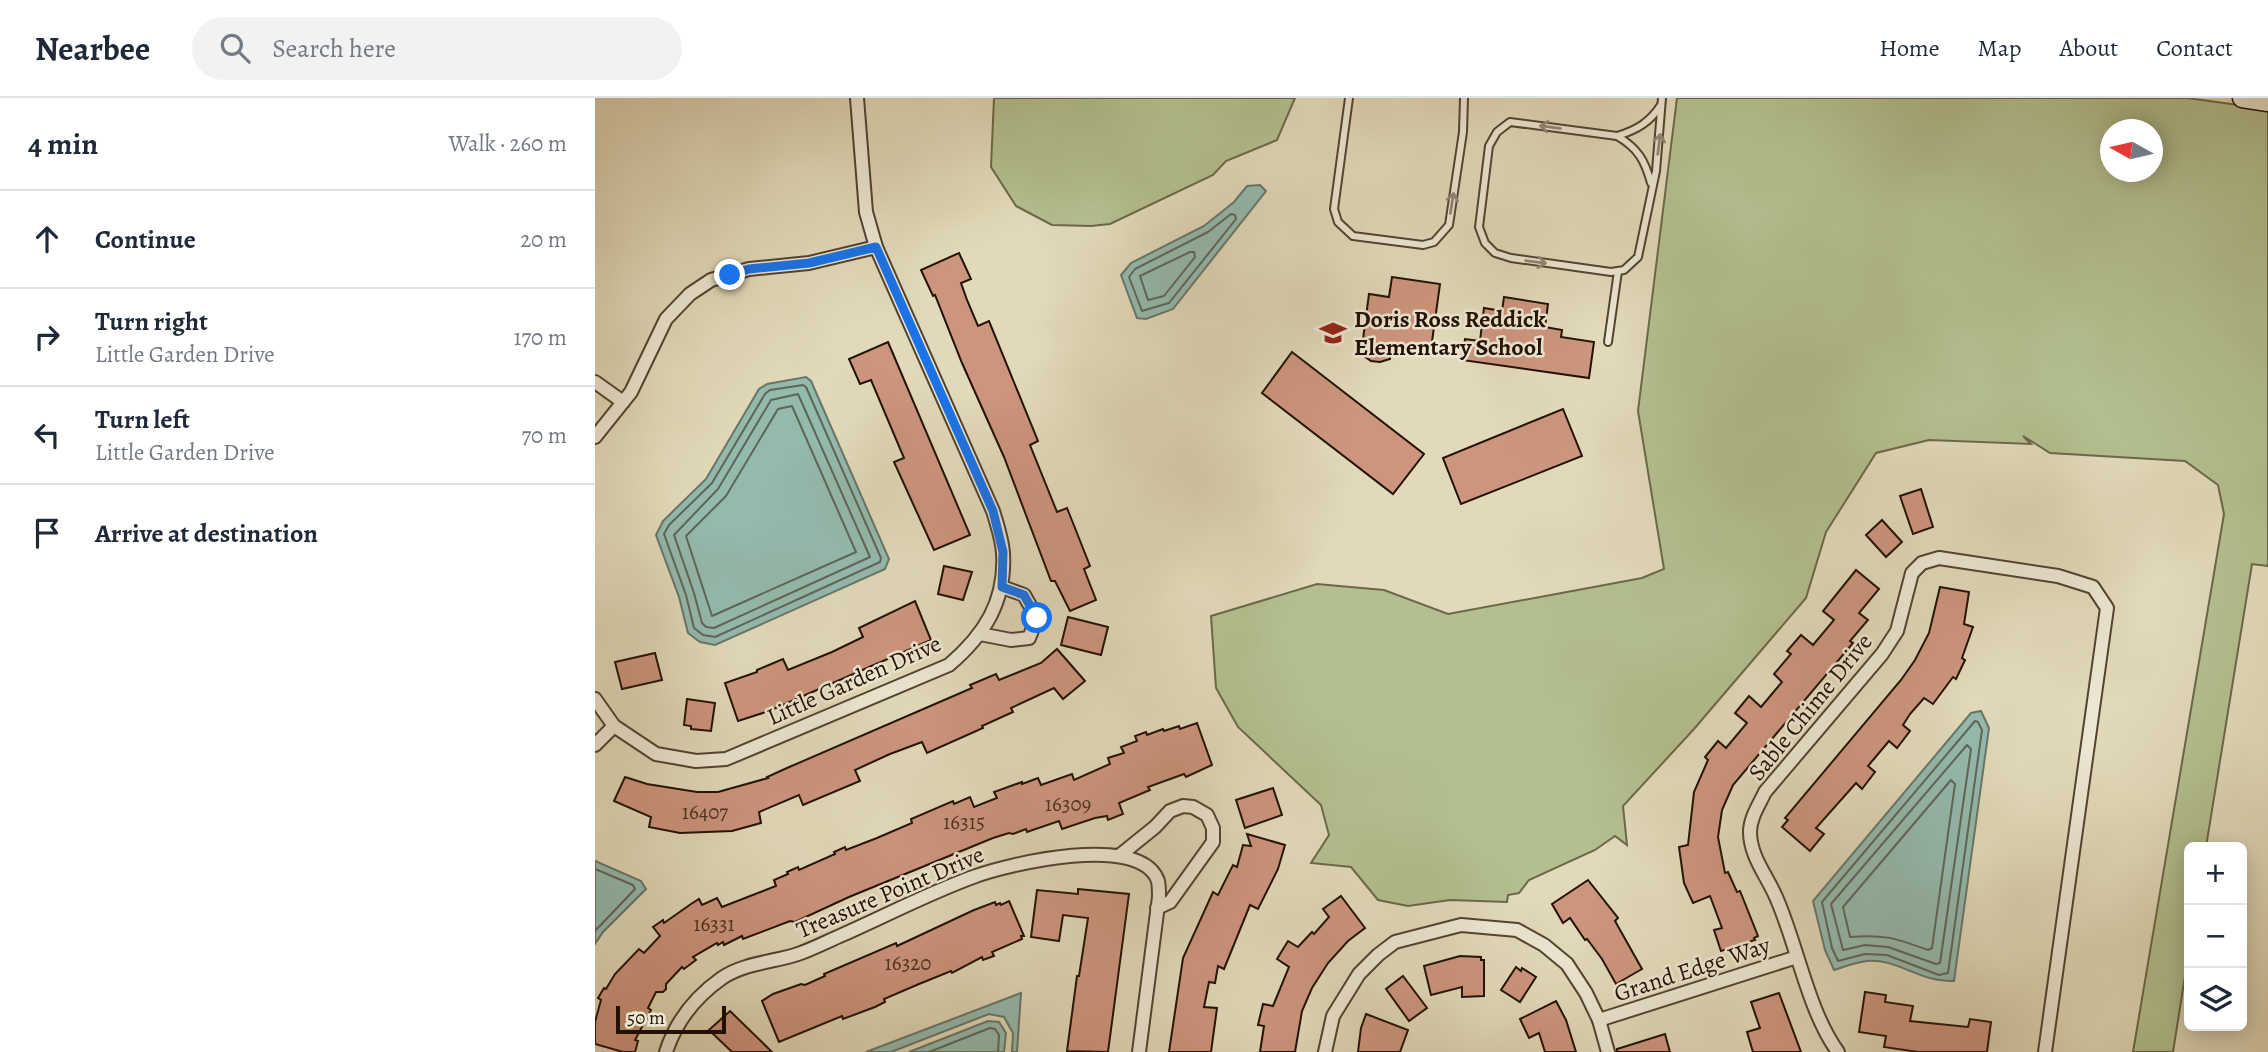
<!DOCTYPE html>
<html lang="en">
<head>
<meta charset="utf-8">
<style>
	:root { --surface:#fff; --page:#f2f2f3; --text:#1f2937; --muted:#747a83; --line:#e0e1e3 }
	body { margin:0; font-family:Alegreya,serif; background:var(--page); color:var(--text) }
	.controls { position:absolute; right:21px; bottom:21px; display:grid; overflow:hidden; border-radius:10px; box-shadow:0 4px 18px #0003 }
	.controls button { width:63px; height:63px; display:grid; place-items:center; padding:0; border:0; border-bottom:2px solid var(--line); background:var(--surface); color:var(--text); font:35px sans-serif }
	.compass { position:absolute; left:1505px; top:21px; width:63px; height:63px; border-radius:50%; background:var(--surface); box-shadow:0 4px 18px #0003; rotate:278deg }
	.scale { position:absolute; left:21px; bottom:18px; width:110px; box-sizing:border-box; padding-left:7px; border:4px solid #231103; border-top:0; font-size:19px; line-height:24px; white-space:nowrap; color:#231103; -webkit-text-stroke:5px #ece6d2; paint-order:stroke }
	.stop { position:absolute; width:21px; height:21px; margin:-16px; border:5px solid #1a73e8; border-radius:50%; background:#fff }
	.stop.end { background:#1a73e8; border-color:#fff; box-shadow:0 2px 7px #0008 }
	.list { margin:0; padding:0; list-style:none }
	h2 { display:flex; justify-content:space-between; align-items:center; height:91px; margin:0; padding:0 28px; font-size:30px }
	h2 small { font-size:23px; font-weight:400; color:var(--muted) }
	.list li { display:grid; grid-template-columns:46px 1fr auto; gap:21px; align-items:center; box-sizing:border-box; height:98px; padding:0 28px; border-top:2px solid var(--line) }
	.list b { display:block; font-size:26px; white-space:nowrap }
	.list p { margin:0; font-size:23px; white-space:nowrap; color:var(--muted) }
	.list em { font-size:23px; font-style:normal; color:var(--muted) }
	.icon { flex:none; width:38px; height:38px; fill:none; stroke:currentColor; stroke-width:2; stroke-linecap:round; stroke-linejoin:round }
	.map { position:relative; flex:none; width:1673px; height:954px; overflow:hidden }
	header { display:flex; align-items:center; gap:42px; box-sizing:border-box; height:98px; padding:0 35px; background:var(--surface); border-bottom:2px solid var(--line) }
	header strong { font-size:33px }
	nav { display:flex; gap:38px; margin-inline-start:auto; font-size:24px }
	.search { width:490px; height:63px; background:var(--page); display:flex; align-items:center; gap:18px; box-sizing:border-box; padding:0 24px; border-radius:38px; color:var(--muted); font-size:26px }
	main { display:flex }
	aside { flex:1; background:var(--surface) }
	.map>svg:first-child { display:block }
	.green { fill:#b3bf8f; stroke:#6b6849; stroke-width:2; fill-rule:evenodd }
	.water { fill:#94baae; stroke:#67766a; stroke-width:2 }
	.lines { fill:none; stroke-linecap:round; stroke-linejoin:round }
	.shore { stroke:#5c6658; stroke-width:2 }
	.building { fill:#cc957e; stroke:#231103; stroke-width:2 }
	.lane-casing { stroke:#524330; stroke-width:10 }
	.street-casing { stroke:#524330; stroke-width:16 }
	.secondary-casing { stroke:#231103; stroke-width:21 }
	.lane { stroke:#ece6d2; stroke-width:6 }
	.street { stroke:#ece6d2; stroke-width:12 }
	.secondary { stroke:#ece6d2; stroke-width:18 }
	.oneway { stroke:#928675 }
	.route { stroke:#1a73e8; stroke-width:9 }
	.labels { text-anchor:middle; dominant-baseline:central; stroke-width:5; stroke-linejoin:round; paint-order:stroke }
	.number-label { font-size:21px; fill:#4d3222 }
	.poi-label { font-size:24px; font-weight:bold; fill:#231103; stroke:#ece6d2; text-anchor:start }
	.street-label { font-size:24px; fill:#231103; stroke:#ece6d2 }
</style>
</head>
<body>
<header>
<strong>Nearbee</strong>
<div class="search"><svg class="icon" aria-label="search" viewBox="0 0 24 24"><circle cx="10" cy="10" r="6"/><path d="M15 15l6 6"/></svg>Search here</div>
<nav><a>Home</a><a>Map</a><a>About</a><a>Contact</a></nav>
</header>
<main>
<aside>
<h2>4 min<small>Walk · 260 m</small></h2>
<ul class="list">
<li><svg class="icon" aria-label="ahead" viewBox="0 0 24 24"><path d="M12 20V5M6 11l6-6 6 6"/></svg><div><b>Continue</b></div><em>20 m</em></li>
<li><svg class="icon" aria-label="right" viewBox="0 0 24 24"><path d="M7 20v-9h11M14 6l5 5-5 5"/></svg><div><b>Turn right</b><p>Little Garden Drive</p></div><em>170 m</em></li>
<li><svg class="icon" aria-label="left" viewBox="0 0 24 24"><path d="M17 20v-9H6M10 6l-5 5 5 5"/></svg><div><b>Turn left</b><p>Little Garden Drive</p></div><em>70 m</em></li>
<li><svg class="icon" aria-label="arrive" viewBox="0 0 24 24"><path d="M6 21V4h12l-3 4 3 4H6"/></svg><div><b>Arrive at destination</b></div></li>
</ul>
</aside>
<div class="map">
<svg width="1673" height="954" viewBox="0 0 1673 954">
	<rect width="100%" height="100%" fill="#e1d9b9"/>
	<filter id="stains"><feTurbulence type="fractalNoise" baseFrequency=".00286" numOctaves="4"/><feColorMatrix values="0 0 0 0 .2 0 0 0 0 .09 0 0 0 0 .02 0 0 0 .5 -.17"/></filter>
	<radialGradient id="worn" r=".72"><stop offset=".6" stop-color="#630" stop-opacity="0"/><stop offset="1" stop-color="#630" stop-opacity=".3"/></radialGradient>
	<!-- green -->
	<g class="green">
		<path d="M399 0H700L682 42 631 63 618 77 515 126 496 128 457 127 421 108 396 69Z"/>
		<path d="M1082 0H1592L1673 11V468L1657 466 1611 749H1594V853L1578 954H1538L1629 416 1623 387 1590 363 1455 355 1428 338 1436 346 1334 342 1281 355 1231 434 1211 500 1099 631 1028 708 1032 747 1020 738 1000 752 934 782 924 795 913 797 912 804 855 802 813 808 783 802 756 769 716 765 734 737 726 707 643 629 621 590 616 518 722 486 789 492 853 516 1047 480 1069 471 1043 313ZM1516 32H1558V74H1516Z"/>
	</g>
	<!-- water -->
	<g class="water">
		<path d="M665 87 671 93 578 211 551 221 542 220 526 177 536 165 609 128 639 104 652 88Z"/>
		<path d="M211 279 216 283 294 461 290 471 120 547 105 544 93 535 84 499 61 437 68 423 111 381 164 291 172 286Z"/>
		<path d="M1386 613 1394 630 1359 883C1326 885 1302 860 1272 863 1261 864 1249 869 1239 872L1230 852 1218 803 1376 615Z"/>
		<path d="M0 763 46 783 51 791 8 834 0 846Z"/>
		<path d="M426 895 422 954H417L418 935 409 919 394 916 296 954H271Z"/>
		<path d="M393 923 404 924 411 935 409 954H314Z"/>
	</g>
	<g class="lines">
		<!-- shore -->
		<g class="shore">
			<path d="M636 116 640 117 641 121 574 205 547 213 534 179 540 171 613 134Z"/>
			<path d="M595 154H599L600 159 569 198 553 202 545 178Z"/>
			<path d="M208 287 211 289 286 460 285 464 120 539 108 537 99 530 91 497 69 436 74 427 117 385 170 296 175 292Z"/>
			<path d="M203 296 275 459 119 530 111 529 107 525 99 495 79 437 123 391 176 302Z"/>
			<path d="M197 308 261 454 117 518 91 438 131 398 183 311Z"/>
			<path d="M1380 623 1383 624 1387 632 1353 875 1344 877 1292 857 1270 856 1243 863 1237 850 1227 804Z"/>
			<path d="M1372 647 1376 651 1345 865 1341 866 1293 849 1270 847 1248 852 1236 806Z"/>
			<path d="M1356 682 1360 686 1337 850 1333 852C1300 840 1289 836 1255 839L1248 809Z"/>
			<path d="M0 771 38 787 40 791 0 833"/>
			<path d="M334 954 395 930 400 931 404 937 403 954"/>
		</g>
	</g>
	<!-- building -->
	<g class="building">
		<path d="M364 155 376 181 366 185 372 202 383 228 394 223 443 343 435 347 462 414 472 410 495 468 489 471 501 502 475 513 460 483H456L409 359 367 265 340 197 338 198 326 172Z"/>
		<path d="M797 179 845 186 835 258 796 253 795 261 785 264 776 263 766 256 774 196 794 199Z"/>
		<path d="M909 199 953 206 950 229 967 232 966 239 999 244 994 280 867 262 870 241 885 243 889 210 907 213Z"/>
		<path d="M293 244 375 437 339 452 299 364 309 360 276 282 265 286 254 261Z"/>
		<path d="M697 254 829 356 798 396 667 295Z"/>
		<path d="M968 311 987 358 866 406 848 360Z"/>
		<path d="M1326 391 1338 429 1318 436 1305 398Z"/>
		<path d="M1287 422 1307 444 1291 459 1271 437Z"/>
		<path d="M349 468 377 474 368 502 343 496Z"/>
		<path d="M1261 472 1284 491 1264 515 1273 522 1255 543 1258 545 1138 687 1127 712 1123 739 1130 775 1133 774 1142 794 1145 793 1163 838 1159 840 1160 842 1126 853 1119 832 1127 830 1115 798 1098 805 1089 785 1084 749 1093 747 1099 694 1113 662 1110 659 1123 643 1131 650 1152 625 1140 615 1154 598 1166 609 1187 584 1179 576 1196 556 1192 553 1206 537 1218 547 1239 522 1228 513Z"/>
		<path d="M1345 489 1374 494 1369 526 1378 529 1367 560 1370 562 1361 581 1358 579 1338 606 1329 600 1315 616 1308 627 1315 633 1302 650 1294 643 1273 668 1280 674 1267 691 1261 685 1221 730 1229 736 1215 753 1187 729 1193 722 1190 720 1306 582 1320 562 1334 535Z"/>
		<path d="M320 503 336 542 174 613 143 623 130 585 162 574V572L188 561 193 572 237 554 268 539 264 530Z"/>
		<path d="M473 519 513 529 506 557 466 547Z"/>
		<path d="M462 551 490 583 468 601 459 590 416 610 418 614 387 628 388 630 332 655 327 644 295 656 260 672 265 683 208 707 204 697 164 714 166 725 137 733 85 735 54 729 56 719 19 703 30 679 52 686 102 694H123L173 680 172 679 192 670 377 590 375 587 401 576 404 582 446 565Z"/>
		<path d="M60 555 67 582 27 591 20 564Z"/>
		<path d="M92 601 120 605 116 633 96 631V628L89 627Z"/>
		<path d="M602 625 617 667 591 679 589 676 553 689 555 692 524 705 528 716 513 722 512 718 500 720 467 731 464 723 432 734 431 731 418 736 414 735 398 740 254 799 200 824 195 823 148 841 147 838 129 847 128 844 123 847 122 845 98 859 101 862 89 871 87 869 71 886V891L68 894H61L53 910 56 912 40 942 43 943 40 954H28L0 946V924L6 902 3 900 9 890 11 891 20 876 44 851 49 855 65 838 58 829 68 822 69 825 96 806 104 801 107 807 122 800 127 809 181 788 179 782 193 776 192 774 203 769 204 772 240 756 239 754 250 749 251 752 282 740 317 725 316 721 358 703 359 706 375 699 379 709 402 700 399 694 427 684V686L443 680 446 687 477 676 479 682 515 666 513 660 529 655 526 649 542 643 540 638 551 634 552 637 568 631 569 633 584 628 585 631Z"/>
		<path d="M678 690 687 717 650 730 641 702Z"/>
		<path d="M652 736 690 747 683 771 663 811 655 807 629 871 623 868 620 885 614 884 609 909 622 910 616 954H574L588 860 618 794 623 797 638 767 642 769 648 747 656 748Z"/>
		<path d="M993 782 1023 820 1020 823 1047 871 1021 886 1007 861 992 841 990 842 975 820 968 825 957 806Z"/>
		<path d="M483 791 534 796 513 954 472 953 482 878H484L493 820 468 817 464 843 436 839 442 792 483 796Z"/>
		<path d="M746 798 770 830 753 843 733 865 717 890 707 913 700 954H665L669 928 663 927 668 906 678 908 694 869 682 861 693 843 703 849 717 834 719 836 734 819 728 811Z"/>
		<path d="M414 803 429 838H426L427 841 397 854 399 858 388 862 387 859 357 875 356 873 324 886 289 901 290 904 280 909 248 921 247 918 184 944 167 903 178 896 206 886 210 887 230 878 229 876 301 845 302 848 379 812 400 804 401 807 405 805 406 807Z"/>
		<path d="M865 858 886 859V862H889V898L867 899V889L836 897 829 868Z"/>
		<path d="M921 869 926 873 927 870 941 879 925 904 906 892Z"/>
		<path d="M808 878 832 910 814 923 791 891Z"/>
		<path d="M1270 894 1291 897 1290 904 1318 908 1315 923 1373 929 1375 921 1396 924 1392 954H1323L1289 949 1291 938 1264 934Z"/>
		<path d="M1184 895 1206 954H1158L1152 934 1165 930 1156 904Z"/>
		<path d="M961 903 971 922 981 954H950L944 935 934 940 925 921Z"/>
		<path d="M135 913 177 954H137L114 932Z"/>
		<path d="M771 916 813 932 805 954H763L766 930Z"/>
		<path d="M1070 936 1075 954H1022V951Z"/>
	</g>
	<g class="lines">
		<!-- lane casing -->
		<g class="lane-casing">
			<g id="lane">
				<path d="M754 0 739 111 743 124 758 138 828 147 839 144 854 127 868 34 869 0"/>
				<path d="M1022 38C1042 32 1055 24 1066 7"/>
				<path d="M1056 85C1050 63 1043 50 1022 38L915 24 902 34 894 48 884 129 890 145 900 155 916 160 1016 174 1029 172 1043 159 1061 73 1067 0"/>
				<path d="M1013 244 1023 173"/>
			</g>
		</g>
		<!-- street casing -->
		<g class="street-casing">
			<g id="street">
				<path d="M0 284 28 304"/>
				<path d="M0 339 36 294 71 221 95 196 116 182 154 171 214 165 281 149"/>
				<path d="M385 536 416 542 434 540 442 520 429 497 407 489"/>
				<path d="M0 601 19 628 61 656 101 663 131 661 354 567C389 537 411 504 408 455 407 441 402 426 398 413L281 149 271 114 262 0"/>
				<path d="M0 647 19 628"/>
				<path d="M524 758 560 729 575 713 588 708 598 709 612 717 618 730V744L575 804 562 810"/>
				<path d="M1004 922 1202 859"/>
				<path d="M71 954C81 923 100 899 127 880 149 865 179 864 203 856 218 851 233 843 247 837 290 818 334 795 378 779 413 766 546 734 563 783 564 788 564 795 564 799L544 954"/>
				<path d="M730 954 738 918 764 876 783 857 800 844 866 827 922 832 949 847 972 866 991 895 1004 922 1013 954"/>
				<path d="M1243 954C1213 913 1202 846 1181 799 1172 778 1155 758 1155 734 1155 720 1164 707 1170 694L1287 556 1302 533 1317 475 1327 465 1344 460 1463 478 1498 489 1512 510 1450 954"/>
			</g>
		</g>
		<!-- secondary casing -->
		<g class="secondary-casing">
			<path id="secondary" d="M1647 0 1673 4"/>
		</g>
		<!-- lane -->
		<use href="#lane" class="lane"/>
		<!-- street -->
		<use href="#street" class="street"/>
		<!-- secondary -->
		<use href="#secondary" class="secondary"/>
	</g>
	<!-- one-way arrows -->
	<defs><path id="oneway-shaft" d="M-6 0H5M1.5-3L5.5 0L1.5 3" fill="none" stroke-width="1.6" stroke-linecap="round" stroke-linejoin="round" transform="scale(1.75)"/></defs>
	<g class="oneway">
		<use href="#oneway-shaft" transform="translate(955 29) rotate(-172)"/>
		<use href="#oneway-shaft" transform="translate(1064 46) rotate(-83)"/>
		<use href="#oneway-shaft" transform="translate(857 105) rotate(-81)"/>
		<use href="#oneway-shaft" transform="translate(941 164) rotate(8)"/>
	</g>
	<g class="lines">
		<!-- route -->
		<path class="route" d="M135 177 154 171 214 165 281 149 398 413 408 454 407 489 429 497 442 520"/>
	</g>
	<!-- icons -->
	<defs>
		<g id="school-bare" transform="scale(2.1)"><path d="M0-5L7-2L0 1L-7-2ZM-4 1L0 2.5L4 1V4Q0 6-4 4Z" fill="#8f2418" stroke="#ece6d2" stroke-width="2.5" paint-order="stroke"/></g>
	</defs>
	<g fill-rule="evenodd">
		<use href="#school-bare" x="738" y="235"/>
	</g>
	<g class="labels">
		<!-- number labels -->
		<g class="number-label">
			<text x="473" y="706">16309</text>
			<text x="110" y="714">16407</text>
			<text x="369" y="724">16315</text>
			<text x="119" y="826">16331</text>
			<text x="313" y="865">16320</text>
		</g>
		<!-- poi labels -->
		<g class="poi-label">
			<text x="759" y="221">Doris Ross Reddick<tspan x="759" dy="28">Elementary School</tspan></text>
		</g>
		<!-- street labels -->
		<g class="street-label">
			<text transform="translate(259 582) rotate(-24)">Little Garden Drive</text>
			<text transform="translate(1215 609) rotate(-51)">Sable Chime Drive</text>
			<text transform="translate(295 794) rotate(-23)">Treasure Point Drive</text>
			<text transform="translate(1097 871) rotate(-18)">Grand Edge Way</text>
		</g>
	</g>
	<rect width="100%" height="100%" filter="url(#stains)"/>
	<rect width="100%" height="100%" fill="url(#worn)"/>
</svg>
<div class="controls">
<button>+</button>
<button>−</button>
<button><svg class="icon" aria-label="layers" viewBox="0 0 24 24"><path d="M12 4l9 5-9 5-9-5zM3 14l9 5 9-5"/></svg></button>
</div>
<svg class="compass" viewBox="-18 -18 36 36"><path d="M0-13l5 13h-10z" fill="#e53935"/><path d="M0 13l5-13h-10z" fill="#747a83"/></svg>
<div class="scale">50 m</div>
<div class="stop" style="left:442px;top:520px"></div>
<div class="stop end" style="left:135px;top:177px"></div>
</div>
</main>
</body>
</html>
